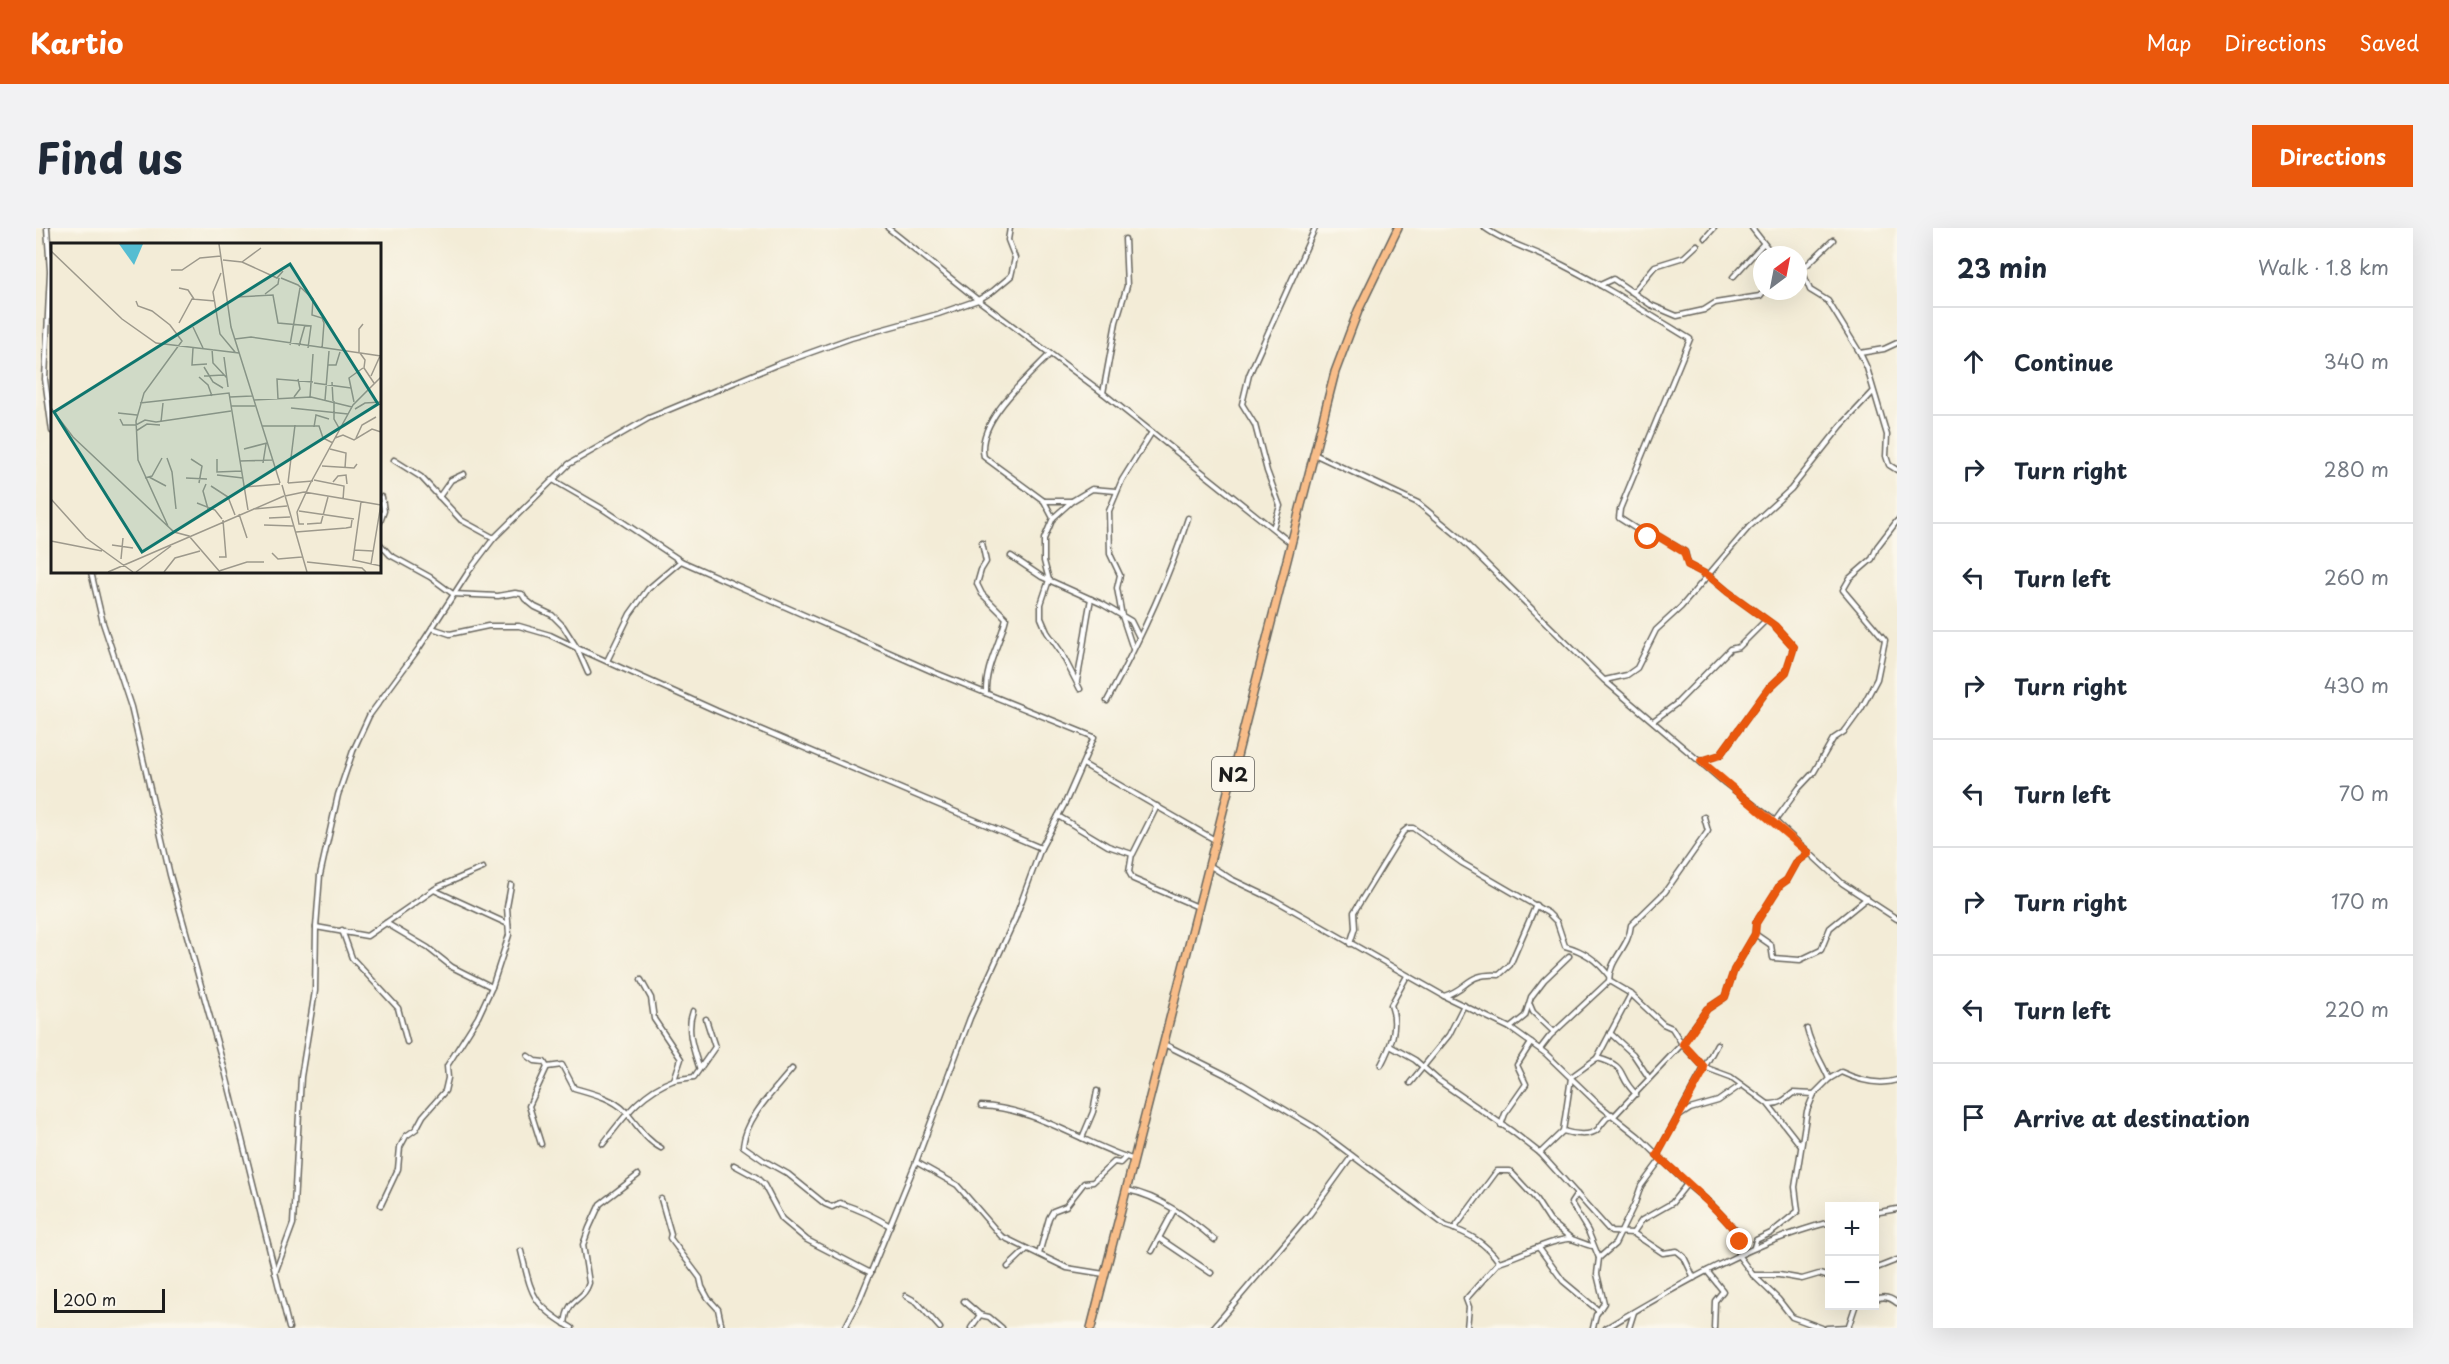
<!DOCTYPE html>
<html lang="en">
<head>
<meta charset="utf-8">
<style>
	:root { --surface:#fff; --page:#f2f2f3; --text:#1f2937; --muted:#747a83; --line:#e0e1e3; --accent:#ea580c }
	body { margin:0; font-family:"Playpen Sans",sans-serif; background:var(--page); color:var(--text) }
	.controls { position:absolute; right:18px; bottom:18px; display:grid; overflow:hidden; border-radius:0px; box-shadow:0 6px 24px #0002 }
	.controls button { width:54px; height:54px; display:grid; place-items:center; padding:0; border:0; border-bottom:2px solid var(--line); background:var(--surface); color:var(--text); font:30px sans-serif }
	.compass { position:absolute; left:1717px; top:18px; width:54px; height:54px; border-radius:50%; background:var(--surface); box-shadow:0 6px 24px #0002; rotate:32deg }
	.scale { position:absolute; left:18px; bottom:15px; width:111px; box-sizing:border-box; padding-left:6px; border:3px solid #1c1c1c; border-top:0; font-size:16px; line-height:21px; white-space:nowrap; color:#1c1c1c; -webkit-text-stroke:4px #fbf7ec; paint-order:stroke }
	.stop { position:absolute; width:18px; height:18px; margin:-14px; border:4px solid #ea580c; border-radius:50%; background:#fff }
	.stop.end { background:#ea580c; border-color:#fff; box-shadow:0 2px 6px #0008 }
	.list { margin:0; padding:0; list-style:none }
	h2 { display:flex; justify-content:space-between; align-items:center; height:78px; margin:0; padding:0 24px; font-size:26px }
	h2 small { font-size:20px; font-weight:400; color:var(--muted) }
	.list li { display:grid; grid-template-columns:39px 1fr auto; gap:18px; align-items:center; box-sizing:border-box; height:108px; padding:0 24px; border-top:2px solid var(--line) }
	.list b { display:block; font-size:22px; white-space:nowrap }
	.list em { font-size:20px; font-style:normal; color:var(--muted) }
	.icon { flex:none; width:33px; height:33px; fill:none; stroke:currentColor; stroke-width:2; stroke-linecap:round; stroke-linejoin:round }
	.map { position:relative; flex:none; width:1861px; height:1100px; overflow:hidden; border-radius:0px }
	header { display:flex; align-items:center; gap:36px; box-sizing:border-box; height:84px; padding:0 30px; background:var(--accent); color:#fff }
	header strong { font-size:28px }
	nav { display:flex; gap:33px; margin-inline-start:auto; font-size:21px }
	.intro { display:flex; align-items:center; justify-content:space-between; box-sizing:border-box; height:144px; padding:0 36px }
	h1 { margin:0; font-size:42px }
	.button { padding:15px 27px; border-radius:0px; background:var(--accent); color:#fff; font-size:21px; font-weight:700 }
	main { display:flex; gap:36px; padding:0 36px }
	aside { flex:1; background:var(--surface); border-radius:0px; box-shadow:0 6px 24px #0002 }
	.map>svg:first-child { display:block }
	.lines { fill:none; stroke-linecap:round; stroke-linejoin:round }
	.street-casing { stroke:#67655d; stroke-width:7 }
	.highway-casing { stroke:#67655d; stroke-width:10 }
	.street { stroke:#fff; stroke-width:4 }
	.highway { stroke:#f8bd89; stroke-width:7 }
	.route { stroke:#ea580c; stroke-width:8 }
	.labels { text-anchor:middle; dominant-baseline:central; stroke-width:6; stroke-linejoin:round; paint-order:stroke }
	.shield { fill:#fbf7ec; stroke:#5f5e5a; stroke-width:1.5 }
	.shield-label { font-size:20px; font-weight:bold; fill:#1c1c1c }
	.inset-road { fill:none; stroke:#9d998c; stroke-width:1.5 }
	.view { fill:#0f766e; fill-opacity:0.15; stroke:#0f766e; stroke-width:3 }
	.inset-edge { fill:none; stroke:#1c1c1c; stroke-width:3 }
</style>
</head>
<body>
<header>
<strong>Kartio</strong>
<nav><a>Map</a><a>Directions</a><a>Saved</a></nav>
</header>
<div class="intro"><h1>Find us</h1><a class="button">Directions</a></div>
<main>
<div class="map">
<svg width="1861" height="1100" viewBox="0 0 1861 1100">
	<rect width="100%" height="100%" fill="#fbf7ec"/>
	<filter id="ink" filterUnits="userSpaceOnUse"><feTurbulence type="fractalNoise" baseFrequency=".0167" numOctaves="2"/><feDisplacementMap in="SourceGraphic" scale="12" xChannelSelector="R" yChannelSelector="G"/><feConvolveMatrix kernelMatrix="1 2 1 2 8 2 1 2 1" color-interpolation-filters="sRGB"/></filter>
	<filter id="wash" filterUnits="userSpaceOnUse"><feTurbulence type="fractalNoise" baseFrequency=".008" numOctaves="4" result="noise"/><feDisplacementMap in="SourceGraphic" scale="24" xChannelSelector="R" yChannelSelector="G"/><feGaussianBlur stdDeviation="1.35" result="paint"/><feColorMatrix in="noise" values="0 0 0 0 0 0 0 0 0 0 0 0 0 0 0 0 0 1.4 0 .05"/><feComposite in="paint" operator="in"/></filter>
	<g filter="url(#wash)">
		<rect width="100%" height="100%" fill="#f3ecd7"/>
	</g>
	<g filter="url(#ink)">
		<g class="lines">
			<!-- street casing -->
			<g class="street-casing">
				<g id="street">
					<path d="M11 0 14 43 9 151 16 203"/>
					<path d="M852 0 942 72 1067 165 1256 316"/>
					<path d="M1449 0C1468 14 1491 20 1512 30 1561 53 1608 83 1654 111L1584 281 1583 290 1613 309 1622 308 1649 324 1652 337 1673 348 1692 364 1739 398 1758 419 1750 444 1732 461 1684 527 1665 533"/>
					<path d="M1716 0 1737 27"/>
					<path d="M1669 10 1678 0"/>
					<path d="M1762 40 1771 37 1797 12"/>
					<path d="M1762 42 1768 47 1774 62 1792 73 1824 125 1831 140 1851 207 1850 228 1853 237 1861 242"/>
					<path d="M1697 49 1727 16"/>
					<path d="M1564 57 1577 51 1615 77 1641 88 1668 82 1679 75 1724 68 1728 63"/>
					<path d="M1594 63 1599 62 1619 38 1648 29 1661 17"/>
					<path d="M1824 125 1848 121 1861 115"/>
					<path d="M1014 126C991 150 939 194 948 229L1008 273H1036"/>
					<path d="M1067 165 1080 94 1091 58 1089 11"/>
					<path d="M1278 226 1382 275 1422 308 1568 452 1689 555 1739 593 1806 655 1861 691"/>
					<path d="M358 232 385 249 425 292 458 310"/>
					<path d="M517 252 567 281 645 333 900 445 1058 509 1030 573 1005 620 979 691 934 790 880 934 823 1073 809 1100"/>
					<path d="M403 269 415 252 428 246"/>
					<path d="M1008 273 1017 290 1008 311V333L1013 352 1005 376V390L1011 404 1025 424 1044 461"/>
					<path d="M1017 290 1036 273 1056 261 1080 263"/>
					<path d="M344 294 348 283 346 269"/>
					<path d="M1237 300 1244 278 1231 243 1219 197 1206 176 1213 147 1279 0"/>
					<path d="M946 315 950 334 945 342 941 356 946 366 970 390C964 416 949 438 950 465"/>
					<path d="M344 316 354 327 394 349 417 366 462 368 479 365 486 366 489 371 499 379 516 387 527 398 541 420 681 483 1005 620"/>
					<path d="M975 328 1006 349 1066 376 1095 393 1103 409"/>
					<path d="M55 344 67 395 95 479 134 647 189 843 253 1100"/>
					<path d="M396 400 414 406 452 398H483L514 407 541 420 552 445"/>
					<path d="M1097 421 1086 388 1081 360 1084 347 1074 326 1073 283 1086 252 1116 204"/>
					<path d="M571 433 594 386 612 361 645 333"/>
					<path d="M1569 452 1591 447 1601 440 1620 402 1645 379 1713 299 1755 261 1805 198 1837 164"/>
					<path d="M1041 453C1047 426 1049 399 1055 371"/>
					<path d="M1071 473C1103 414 1132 354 1152 290"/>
					<path d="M1617 493 1640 476 1694 421 1703 419 1729 393"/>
					<path d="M1047 536 1179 612"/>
					<path d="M1022 588 1072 618 1096 626 1093 644 1097 651 1162 679"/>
					<path d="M1739 593 1763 560 1778 544 1797 511 1809 503 1825 481 1841 451 1849 412 1807 362 1814 350 1836 331 1841 319 1861 293"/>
					<path d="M1097 626 1121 578"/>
					<path d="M1173 637 1195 651 1239 672 1408 768 1474 800 1509 825 1563 877 1602 908 1652 957 1674 975 1700 1003 1705 1025"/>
					<path d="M398 662 472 696"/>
					<path d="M350 695 392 720 416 739 456 759"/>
					<path d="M280 699 331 708 402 659 447 640"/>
					<path d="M306 702 316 730 362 780 371 814"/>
					<path d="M1719 706 1735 717 1737 730 1764 732 1785 722 1794 700 1831 670"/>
					<path d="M1314 716 1319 700 1318 684 1367 604 1372 600H1377L1426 635 1512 685 1521 694 1529 718C1548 723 1561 732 1573 748"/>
					<path d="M1573 753 1595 766 1627 796 1636 800 1646 816 1668 839 1695 849 1732 876 1765 918"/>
					<path d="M1408 768C1434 760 1429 745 1463 747L1474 737 1500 677"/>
					<path d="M1494 777 1497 784 1518 804"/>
					<path d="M657 783C650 802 657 820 663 839"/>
					<path d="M1474 800 1489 788 1495 769 1508 752 1533 728"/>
					<path d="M1771 801C1775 819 1786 834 1793 851"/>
					<path d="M1574 805 1597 826 1613 850"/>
					<path d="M1128 816 1194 849 1278 899 1410 998C1432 1005 1449 1014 1463 1034L1430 1071 1433 1079 1431 1100"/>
					<path d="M1354 818 1379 832 1402 852 1477 904 1504 925 1575 1004 1597 1005 1627 1025 1641 1023 1648 1029 1658 1050"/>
					<path d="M1504 821 1514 808 1573 753C1573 731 1593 720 1595 697L1629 664 1672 603 1668 589"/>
					<path d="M492 828 499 833 508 834 511 839 493 878 505 916"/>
					<path d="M1561 830C1594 839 1579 846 1600 866"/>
					<path d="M1345 837C1355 818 1363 798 1355 777L1371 748"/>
					<path d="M511 839 526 837 538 860C555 865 577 870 589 883 601 896 609 912 625 920"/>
					<path d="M756 841C738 863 710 889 707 918L727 932 752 946 789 976 796 979 804 975C822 981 838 988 854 998"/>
					<path d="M1535 849 1561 830 1595 766"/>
					<path d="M638 852 658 849 679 819 670 791"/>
					<path d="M1374 855 1413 807 1428 777"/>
					<path d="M1733 876C1743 877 1750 871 1757 865L1778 866"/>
					<path d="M945 878C1000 880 1046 915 1096 931"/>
					<path d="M1578 888 1646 816 1671 781 1689 769 1698 742 1719 706 1720 695 1744 657 1751 652 1761 634 1773 625"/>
					<path d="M1643 888 1654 881 1682 873 1705 857"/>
					<path d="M1465 897 1469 886 1490 856 1481 837 1495 815"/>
					<path d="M1527 903C1536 906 1555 909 1562 901 1567 895 1568 891 1576 886"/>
					<path d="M1046 910 1057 884 1061 863"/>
					<path d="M567 916C588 889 605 864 638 852L645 831 618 791 615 770 605 752"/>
					<path d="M1504 925 1527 903 1535 850"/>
					<path d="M1621 927 1681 816"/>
					<path d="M880 934 921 957 965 1008 1031 1040 1068 1046"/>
					<path d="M698 937 720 949 728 957 746 991 771 1012 835 1045"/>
					<path d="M1091 962C1124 968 1154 991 1179 1012"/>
					<path d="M1541 966 1535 975 1552 1003 1563 1030"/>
					<path d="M625 971 635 1006 634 1010 664 1050 666 1059 672 1070 682 1081 686 1100"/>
					<path d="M345 977 362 941 364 919 370 908 380 901 387 888 409 863 412 850 411 838 442 789 456 759 473 707 471 679 475 657"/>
					<path d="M1838 985 1861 981"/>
					<path d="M1418 1001 1461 943H1474L1499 970 1514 993 1536 1011"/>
					<path d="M1597 1005 1606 992 1636 975 1651 956"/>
					<path d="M1123 1010 1175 1045"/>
					<path d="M1718 1019 1720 1012 1735 1005 1762 983 1759 959 1771 883 1778 866 1793 851 1805 844C1822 852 1842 858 1861 852"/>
					<path d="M1503 1020 1527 1053 1563 1083"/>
					<path d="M485 1023C496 1067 495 1076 536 1100"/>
					<path d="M1116 1023 1138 982"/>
					<path d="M1003 1026 1013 990 1017 983 1030 978 1048 955 1057 954 1078 934 1084 935 1090 929"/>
					<path d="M1702 1027 1717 1047 1742 1071 1756 1089 1786 1100"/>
					<path d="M1463 1034C1480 1029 1519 1010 1534 1011 1542 1012 1548 1017 1557 1018"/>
					<path d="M972 1039 991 1021"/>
					<path d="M1838 1041 1861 1032"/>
					<path d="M1671 1043 1687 1063 1679 1073 1678 1100"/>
					<path d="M239 1045 257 996 265 849 279 763 280 699 284 647 302 567 317 523 333 488 383 420 433 343 458 310 533 236 613 190 740 137 815 110 902 86 942 72 957 63 975 48 979 30 972 12 974 0"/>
					<path d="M1717 1047H1743L1766 1051 1783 1046 1794 1049"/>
					<path d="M870 1068 881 1074 904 1100"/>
					<path d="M1838 1072C1847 1067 1854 1069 1861 1075"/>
					<path d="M928 1073 944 1087 935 1100"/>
					<path d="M944 1087 953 1089 966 1100"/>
					<path d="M529 1096C532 1067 547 1075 553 1055L547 1017 553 1000 564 976 602 947"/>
					<path d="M1177 1100 1274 986 1316 928"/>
					<path d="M1557 1100 1560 1087 1568 1075 1561 1046 1563 1030 1579 1016 1599 975 1605 958 1625 931"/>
					<path d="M1570 1100C1641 1058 1713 1015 1794 994"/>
					<path d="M1593 1100 1598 1084"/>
					<path d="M1791 1100 1811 1099"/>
					<path d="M1812 1100 1819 1079"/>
				</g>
			</g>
			<!-- highway casing -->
			<g class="highway-casing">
				<path id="highway" d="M1055 1100 1299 144 1322 83 1362 0"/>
			</g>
			<!-- street -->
			<use href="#street" class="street"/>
			<!-- highway -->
			<use href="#highway" class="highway"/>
		</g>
	</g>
	<g class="lines" filter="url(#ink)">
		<!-- route -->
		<path class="route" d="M1612 309 1622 308 1648 324 1652 337 1673 348 1692 364 1739 398 1758 419 1750 444 1732 461 1684 527 1665 533 1773 625 1761 634 1751 652 1744 657 1720 695 1719 706 1698 742 1689 769 1671 781 1647 816 1668 839 1667 844 1621 927C1637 943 1702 996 1704 1014"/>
	</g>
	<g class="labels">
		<!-- shield labels -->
		<rect class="shield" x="1176" y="529" width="42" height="34" rx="4.5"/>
		<g class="shield-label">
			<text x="1197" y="546">N2</text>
		</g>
	</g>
	<!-- overview -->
	<g transform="translate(15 15)">
		<rect width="330" height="330" fill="#f3ecd7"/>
		<path d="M68 1H92L83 22Z" fill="#55bdd2"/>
		<path class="inset-road" d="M168 1 180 84 229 240M0 8 71 76 105 100 188 110M172 17 191 19 226 35 232 28M191 19 210 5M120 27H131L149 15 170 13M170 30 162 49 169 91 184 109M230 35 247 42 262 56 261 72 271 75 273 80 271 106M128 45 137 47 143 56M214 51 227 41 228 35M85 58 87 63 101 68 119 82 131 98 93 150 85 178 87 217 117 283M177 60 186 54 222 52 227 80 260 83 257 105M128 80 141 56 164 58M142 84 152 105M184 96 200 94 330 113M239 102 249 45M248 103 254 82M142 105 141 122 156 121M161 106 162 120 176 135M308 109V86L312 81M309 110 314 117 313 125 323 140M173 114 177 144M277 122H285L289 109M153 124 162 139 172 145M153 133 173 132M320 133 329 113M148 134 157 142 161 153M281 139 282 158M263 140 300 145M179 154 201 153M243 154 249 146 247 136M259 154 262 111M227 156 226 136 262 139M203 157 260 154 301 164M274 157 278 108M283 158V176L288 185M303 159 298 135 312 125M89 160 178 150 197 267M180 163H204M0 165 22 194 123 289 138 293 169 329M240 165 297 171M304 166 314 160 330 159M67 170 86 172M69 176 72 182H85L94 177 105 179 180 168M110 179 112 160M211 183H268L272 195 282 200M263 184 265 172 278 176M85 188 96 181 109 182M284 195 292 192 303 197 321 186 330 189M305 195 311 182 325 174M193 206 216 200M279 206 295 210 294 225M116 215 121 229 125 266M140 216 151 223 148 240M166 216V229L191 228M189 218 221 217M212 220 215 201M271 223 303 225 306 221M166 232 192 235M98 234 115 243M94 235 101 233 111 215M135 235 156 236M263 237 293 243 292 257M282 239 287 233 295 232 296 241M237 240 244 182M237 240 262 238M155 241 152 248 157 266M231 242 256 329M160 243 177 254 184 272M193 244 229 241M253 249 330 262M234 253 253 249M0 256 35 295 82 329M310 259 302 317 330 323M146 260 164 267 171 276M202 266 236 263M248 268 303 276M188 271 196 295M218 275 239 274M253 281H248L246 269 259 241 302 162 330 134M256 281 270 280 277 254M213 282 242 283M245 289 295 285 300 284 301 277M0 298 51 308M61 302 82 305M303 307 322 308M221 310 227 316 251 314M168 314H175L172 277M70 316 72 295M256 319 311 325 315 329M320 321 330 261M168 328 196 319H213M57 329 233 253M85 329 120 303M113 329 124 315 149 308"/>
		<path class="view" d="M239 21 327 161 91 309 3 169Z"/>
		<rect width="330" height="330" class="inset-edge"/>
	</g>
</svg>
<div class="controls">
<button>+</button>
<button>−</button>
</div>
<svg class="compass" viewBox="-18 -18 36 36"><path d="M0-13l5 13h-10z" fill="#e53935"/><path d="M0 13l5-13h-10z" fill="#747a83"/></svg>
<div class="scale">200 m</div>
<div class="stop" style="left:1612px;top:309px"></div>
<div class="stop end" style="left:1704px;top:1014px"></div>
</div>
<aside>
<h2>23 min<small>Walk · 1.8 km</small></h2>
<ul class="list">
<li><svg class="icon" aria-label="ahead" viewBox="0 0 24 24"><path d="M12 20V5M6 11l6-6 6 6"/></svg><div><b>Continue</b></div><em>340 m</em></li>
<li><svg class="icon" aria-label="right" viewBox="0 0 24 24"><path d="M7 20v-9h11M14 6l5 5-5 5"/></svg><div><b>Turn right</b></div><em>280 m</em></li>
<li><svg class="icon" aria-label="left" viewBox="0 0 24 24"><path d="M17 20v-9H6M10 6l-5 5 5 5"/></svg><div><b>Turn left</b></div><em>260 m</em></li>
<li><svg class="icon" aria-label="right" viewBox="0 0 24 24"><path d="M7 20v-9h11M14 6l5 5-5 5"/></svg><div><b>Turn right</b></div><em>430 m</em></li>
<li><svg class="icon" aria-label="left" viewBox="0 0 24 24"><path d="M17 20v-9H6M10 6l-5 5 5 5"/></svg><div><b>Turn left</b></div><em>70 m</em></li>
<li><svg class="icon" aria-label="right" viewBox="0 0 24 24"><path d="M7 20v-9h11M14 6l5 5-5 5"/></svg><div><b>Turn right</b></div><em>170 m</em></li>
<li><svg class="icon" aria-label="left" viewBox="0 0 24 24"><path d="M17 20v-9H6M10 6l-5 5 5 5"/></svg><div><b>Turn left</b></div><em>220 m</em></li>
<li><svg class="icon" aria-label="arrive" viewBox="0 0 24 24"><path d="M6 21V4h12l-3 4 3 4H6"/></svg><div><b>Arrive at destination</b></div></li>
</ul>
</aside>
</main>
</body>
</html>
